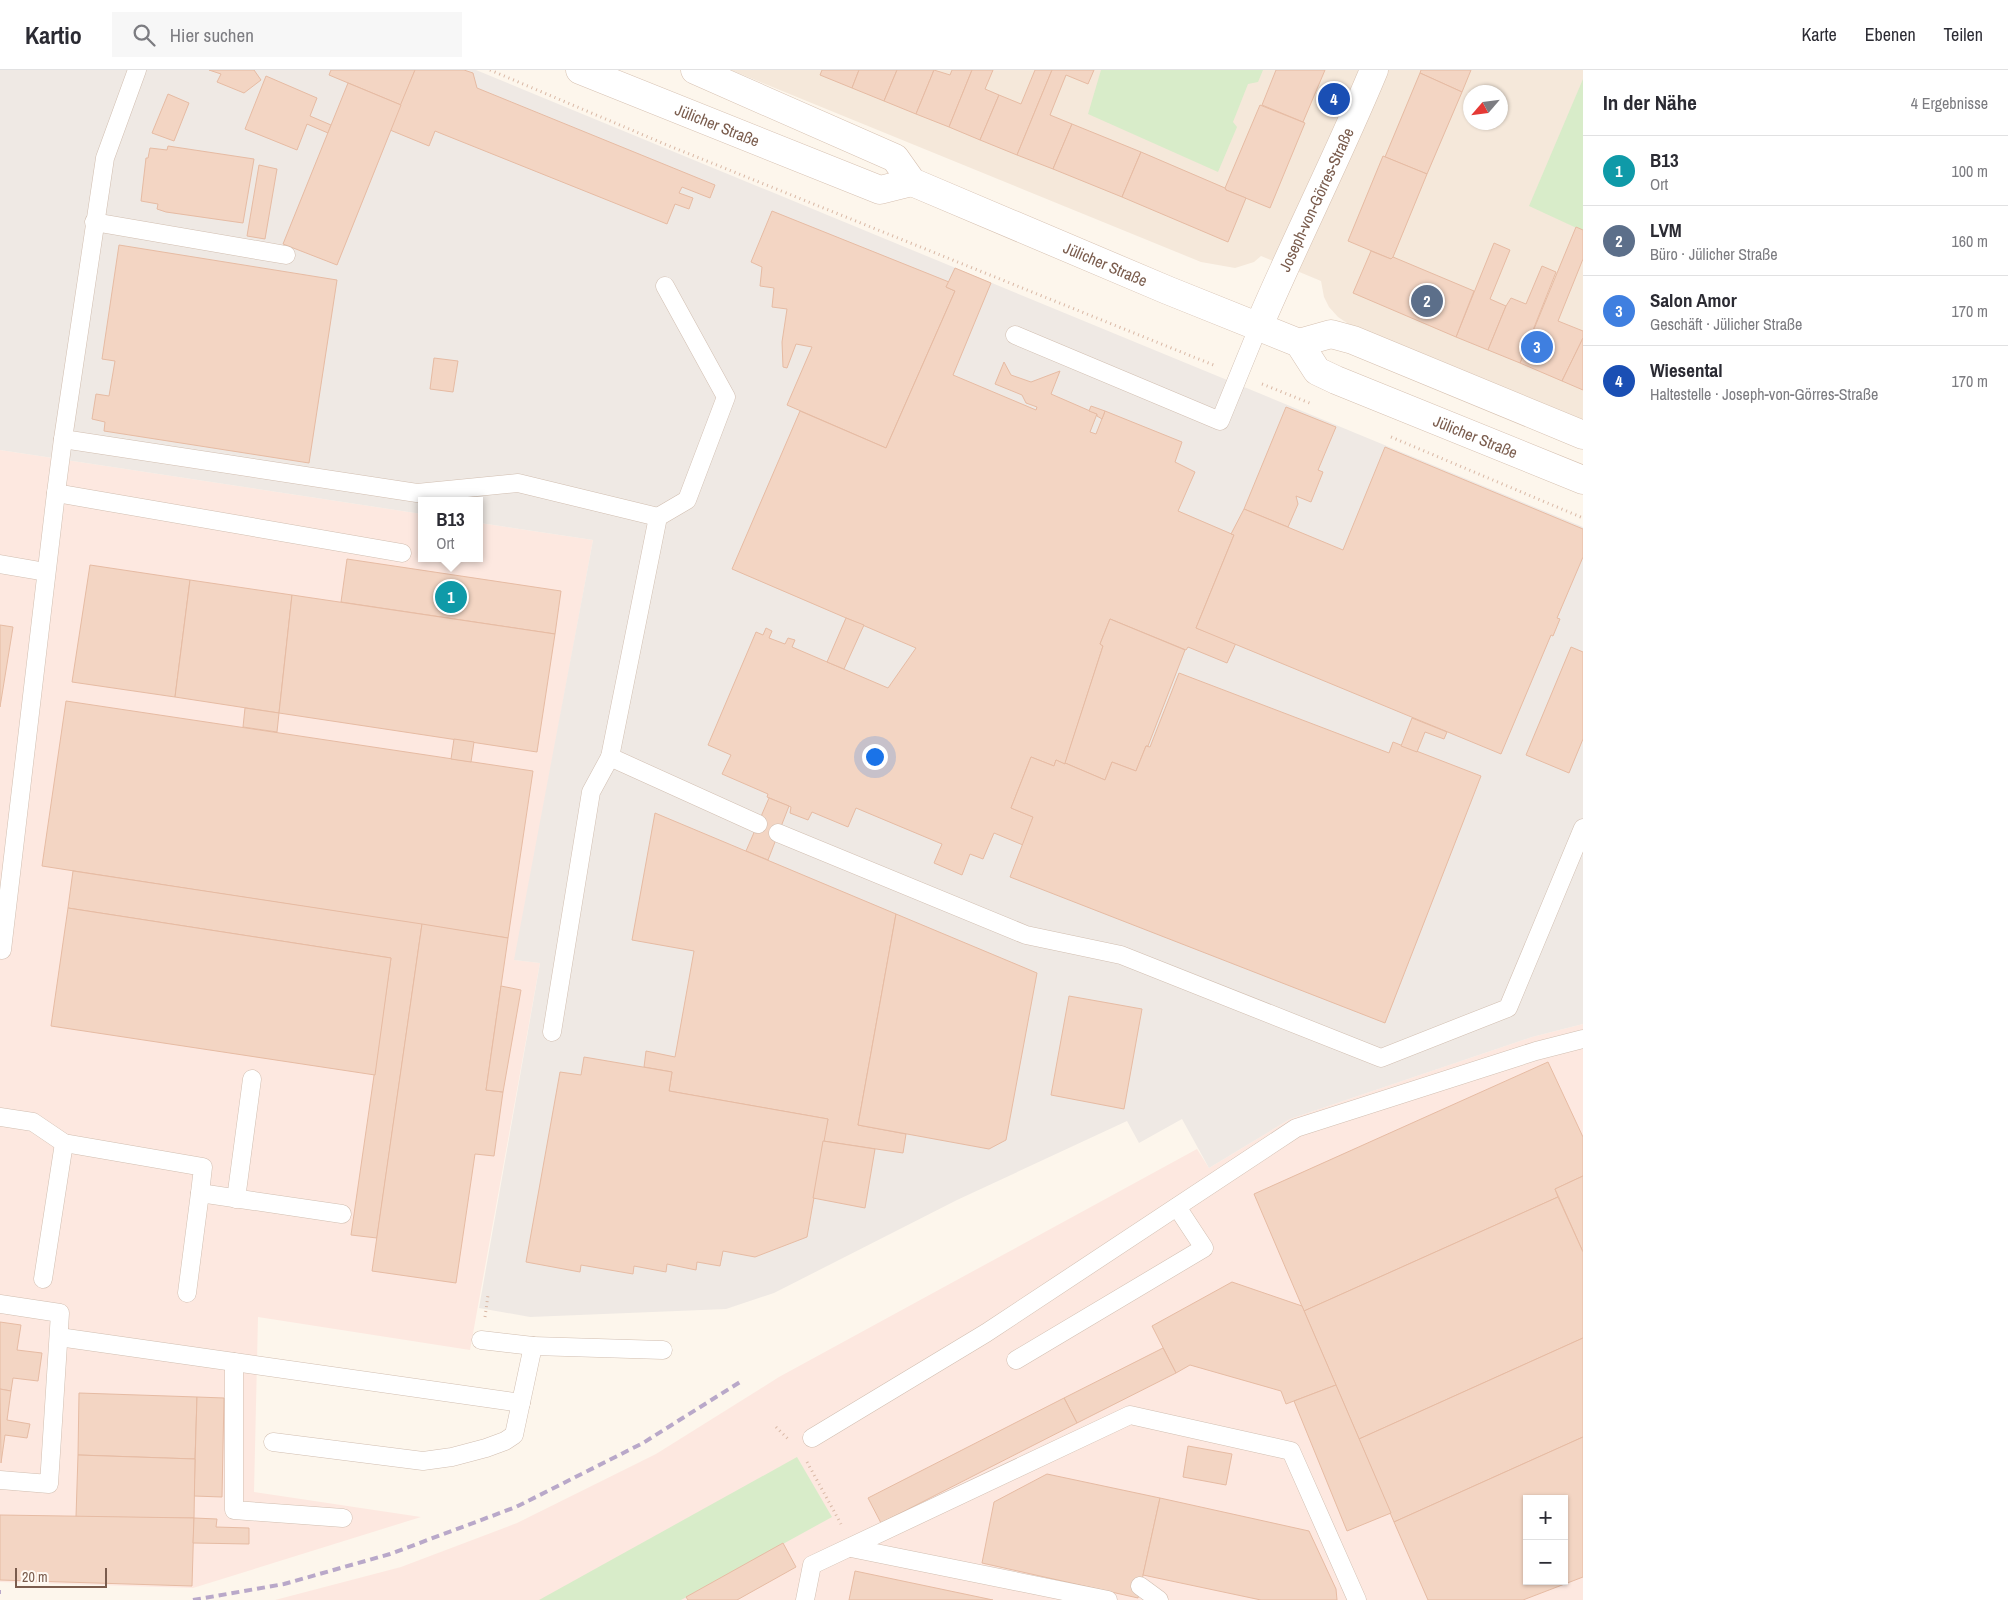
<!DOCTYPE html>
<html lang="de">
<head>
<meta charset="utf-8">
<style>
	:root { --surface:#fff; --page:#f7f7f7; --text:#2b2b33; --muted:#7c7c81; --line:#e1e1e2; --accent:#d93025 }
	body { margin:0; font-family:"Archivo Narrow",sans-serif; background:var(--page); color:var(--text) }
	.controls { position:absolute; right:15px; bottom:15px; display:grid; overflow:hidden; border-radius:0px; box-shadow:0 1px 4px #0004 }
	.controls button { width:45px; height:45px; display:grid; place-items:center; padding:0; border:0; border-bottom:1px solid var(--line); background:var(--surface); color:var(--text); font:25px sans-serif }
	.compass { position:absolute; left:1463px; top:15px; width:45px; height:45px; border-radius:50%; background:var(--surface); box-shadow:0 1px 4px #0004; rotate:242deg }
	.scale { position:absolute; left:15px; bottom:12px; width:92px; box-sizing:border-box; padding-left:5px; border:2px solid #7a5c4d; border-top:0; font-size:14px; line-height:18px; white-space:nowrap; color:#7a5c4d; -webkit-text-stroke:4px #fffaf3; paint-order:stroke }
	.you { position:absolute; left:874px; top:686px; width:18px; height:18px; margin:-12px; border:4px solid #fff; border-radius:50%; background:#1a73e8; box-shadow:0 0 0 8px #1a73e833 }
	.badge { display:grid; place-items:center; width:32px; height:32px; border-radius:50%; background:var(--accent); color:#fff; font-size:16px; font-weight:700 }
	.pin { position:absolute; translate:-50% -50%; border:2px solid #fff; box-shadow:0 1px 5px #0006 }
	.popup { position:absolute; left:418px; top:427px; width:65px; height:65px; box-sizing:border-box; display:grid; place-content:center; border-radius:0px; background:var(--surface); filter:drop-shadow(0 1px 4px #0005); font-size:16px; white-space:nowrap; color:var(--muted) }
	.popup b { font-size:19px; color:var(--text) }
	.popup::after { content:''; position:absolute; left:50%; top:100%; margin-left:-10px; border:10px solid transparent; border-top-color:var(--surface) }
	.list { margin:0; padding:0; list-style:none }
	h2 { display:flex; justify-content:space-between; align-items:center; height:65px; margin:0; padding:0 20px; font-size:21px }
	h2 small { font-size:16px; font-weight:400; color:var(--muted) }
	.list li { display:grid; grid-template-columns:32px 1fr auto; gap:15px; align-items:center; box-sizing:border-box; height:70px; padding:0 20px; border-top:1px solid var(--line) }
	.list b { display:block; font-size:19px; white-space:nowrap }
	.list p { margin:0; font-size:16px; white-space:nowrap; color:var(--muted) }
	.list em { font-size:16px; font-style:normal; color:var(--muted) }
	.icon { flex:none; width:28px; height:28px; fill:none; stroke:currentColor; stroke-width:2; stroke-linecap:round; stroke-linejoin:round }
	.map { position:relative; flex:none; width:1583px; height:1530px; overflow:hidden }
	header { display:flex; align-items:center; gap:30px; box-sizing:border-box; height:70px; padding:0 25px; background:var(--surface); border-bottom:1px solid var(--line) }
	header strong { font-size:24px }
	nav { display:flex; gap:28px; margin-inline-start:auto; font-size:18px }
	.search { width:350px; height:45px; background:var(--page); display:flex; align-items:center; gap:12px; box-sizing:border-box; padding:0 18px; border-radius:0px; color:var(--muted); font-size:19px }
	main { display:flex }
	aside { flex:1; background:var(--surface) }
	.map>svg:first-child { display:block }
	.residential { fill:#f5e8da; fill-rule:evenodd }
	.commercial { fill:#fde8e0; fill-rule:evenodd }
	.industrial { fill:#efe9e4 }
	.green { fill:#d8ecc9 }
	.building { fill:#f3d5c3; stroke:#e6bba3; fill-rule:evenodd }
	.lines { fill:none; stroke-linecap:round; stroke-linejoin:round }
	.lane-casing { stroke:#d1beb0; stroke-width:19 }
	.secondary-casing { stroke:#d6c0b0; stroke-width:29 }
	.path { stroke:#d9b8a5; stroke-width:3; stroke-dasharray:1 4; stroke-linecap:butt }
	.lane { stroke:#fff; stroke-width:18 }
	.secondary { stroke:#fff; stroke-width:28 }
	.rail { stroke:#b9a8c9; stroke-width:4; stroke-dasharray:8 5; stroke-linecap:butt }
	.labels { text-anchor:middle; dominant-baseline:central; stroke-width:4; stroke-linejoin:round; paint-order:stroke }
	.street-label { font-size:16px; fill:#7a5c4d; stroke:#fffaf3 }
</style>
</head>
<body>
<header>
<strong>Kartio</strong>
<div class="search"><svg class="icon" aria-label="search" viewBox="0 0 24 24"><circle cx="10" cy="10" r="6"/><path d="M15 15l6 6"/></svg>Hier suchen</div>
<nav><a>Karte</a><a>Ebenen</a><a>Teilen</a></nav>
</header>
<main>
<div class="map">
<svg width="1583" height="1530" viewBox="0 0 1583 1530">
	<rect width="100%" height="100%" fill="#fdf6ec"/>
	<!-- residential -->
	<path class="residential" d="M731 0H1583V350L1350 255 1338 247 1329 237 1324 227 1321 211 1261 186 1254 192 1235 198 1201 192ZM1470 22H1500V52H1470Z"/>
	<!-- commercial -->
	<g class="commercial">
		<path d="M0 380 422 444V488H480V453L593 470 515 890 540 893 470 1280 258 1247 254 1422 421 1447 193 1518 0 1512Z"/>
		<path d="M1583 954V1530H275L401 1497 517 1453 656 1384 779 1307 1197 1079 1209 1098 1290 1049 1532 967ZM1527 1429H1564V1511H1527Z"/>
	</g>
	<!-- industrial -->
	<path class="industrial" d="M0 0H476L1583 457V954L1532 967 1290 1049 1209 1098 1182 1049 1139 1073 1127 1051 957 1130 774 1223 726 1239 530 1247 479 1238 540 893 514 890 593 470 480 453V431H422V444L0 380Z"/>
	<!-- green -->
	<g class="green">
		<path d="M1101 0H1263L1258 12 1248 14 1233 52 1237 57 1218 102 1088 44Z"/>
		<path d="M1583 9V161L1529 136Z"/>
		<path d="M797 1387 832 1447 681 1530H539Z"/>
	</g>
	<!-- building -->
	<g class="building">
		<path d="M209 0H254L261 10 244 23 217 12 221 4Z"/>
		<path d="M331 0H415L401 35 329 5Z"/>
		<path d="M415 0H464L473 3 477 18 715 115 710 128 682 117 679 123 693 128 689 139 675 134 667 154 435 61 429 76 390 60Z"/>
		<path d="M822 0H859L852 18 820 5Z"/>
		<path d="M859 0H897L884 31 852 18Z"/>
		<path d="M897 0H934L916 44 884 31Z"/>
		<path d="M934 0 950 5 952 0H972L949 57 916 44Z"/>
		<path d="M972 0H993L985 19 999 25 980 70 949 57Z"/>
		<path d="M1035 0H1052L1017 85 980 70 999 25 1021 34Z"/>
		<path d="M1052 0H1094L1088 14 1066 5 1050 45 1072 54 1053 99 1017 85Z"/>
		<path d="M1276 0H1325L1303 52 1262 35Z"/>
		<path d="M1421 0H1471L1462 22 1420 3Z"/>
		<path d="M1420 3 1462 22 1427 104 1385 87Z"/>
		<path d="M266 6 317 28 310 46 331 55 328 63 307 54 297 80 245 59Z"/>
		<path d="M348 13 401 35 337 195 283 174Z"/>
		<path d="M168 24 189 33 174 71 152 63Z"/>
		<path d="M1260 35 1305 53 1270 138 1226 120 1225 118Z"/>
		<path d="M1072 54 1141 82 1122 127 1053 99Z"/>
		<path d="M168 76 254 89 243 153 166 142 157 139 158 134 141 131 146 88H148L150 78 167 80Z"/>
		<path d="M1141 82 1225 118 1226 120 1246 128 1228 172 1122 127Z"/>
		<path d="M1383 86 1427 104 1393 187 1391 189 1348 171Z"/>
		<path d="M259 95 277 99 265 169 247 166Z"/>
		<path d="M772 141 949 212 946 217 955 221 886 378 787 335 812 277 796 274 787 298 783 297 782 272 787 239 772 237 774 218 760 216 762 197 751 192Z"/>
		<path d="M1576 157 1583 160V189L1558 251 1583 261V268L1562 311 1520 293Z"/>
		<path d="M1494 173 1510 180 1490 229 1506 236 1488 280 1456 267Z"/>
		<path d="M119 175 337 210 309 393 104 361 105 352 92 349 96 324 109 326 115 291 102 289Z"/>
		<path d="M1371 181 1391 189 1393 187 1474 221 1456 267 1353 223Z"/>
		<path d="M1542 196 1556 202 1520 293 1488 280 1506 236 1511 228 1526 234Z"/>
		<path d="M955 198 991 213 953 305 1036 340 1037 337 1026 333 1022 325 995 314 1004 292 1011 305 1031 312 1060 301 1051 324 1097 344 1090 362 1096 364 1105 341 1182 372 1175 392 1195 402 1178 441 1234 465 1196 558 1236 573 1227 593 1188 577 1186 580 1110 549 1100 574 1103 576 1065 694 1056 690 1054 696 1031 687 1011 738 1033 747 1023 775 994 763 983 789 970 784 962 805 934 793 942 774 856 738 848 757 812 742 808 750 790 743 791 737 767 727 768 724 722 704 731 685 708 675 756 562 763 565 766 558 772 561 769 568 785 574 788 568 795 570 792 577 888 618 916 578 732 499 800 341 886 378 955 221 946 217Z"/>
		<path d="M1583 268V320L1562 311Z"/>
		<path d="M434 288 458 291 453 322 430 319Z"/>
		<path d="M1091 336 1105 341 1102 349 1097 346V344L1089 341Z"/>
		<path d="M1286 337 1336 357 1318 400 1323 402 1311 432 1296 426 1298 434 1288 457 1244 439Z"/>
		<path d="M1385 377 1583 459V487L1557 548 1560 549 1553 566 1551 565 1501 684 1196 558 1234 465 1231 464 1244 439 1343 480Z"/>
		<path d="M347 489 561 521 555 564 341 532Z"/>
		<path d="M90 495 190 510 175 627 72 612Z"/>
		<path d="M190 510 292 525 279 643 175 627Z"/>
		<path d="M292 525 555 564 537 682 279 643Z"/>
		<path d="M846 548 864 555 844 599 827 592Z"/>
		<path d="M1110 549 1185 580 1148 676H1146L1136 701 1112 692 1105 710 1065 693 1103 576 1100 574Z"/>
		<path d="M0 555 13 557 0 637Z"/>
		<path d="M1571 577 1583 582V669L1569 703 1526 685Z"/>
		<path d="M1179 603 1389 683 1393 672 1481 706 1385 953 1010 807 1033 747 1011 738 1031 687 1054 696 1056 690 1065 694V693L1105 710 1112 692 1136 701 1146 676 1150 677Z"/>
		<path d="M66 631 533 701 508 868 42 796Z"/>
		<path d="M245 638 279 643 277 662 243 657Z"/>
		<path d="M1412 648 1447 662 1444 669 1425 662 1417 682 1401 676Z"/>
		<path d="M454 669 474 672 471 692 451 689Z"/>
		<path d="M769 728 789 736 768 790 746 781Z"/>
		<path d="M655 743 896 844 858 1055 906 1064 903 1083 823 1071 828 1049 669 1021 672 1002 644 997 646 981 675 987 694 881 632 870Z"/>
		<path d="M73 801 422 854 377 1168 351 1165 391 888 68 838Z"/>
		<path d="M68 838 391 888 375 1005 51 956Z"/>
		<path d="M896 844 1037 903 1006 1070 989 1079 858 1055Z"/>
		<path d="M422 854 508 868 486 1020 503 1022 494 1086 475 1084 456 1213 372 1201Z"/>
		<path d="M501 916 521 920 503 1022 486 1020Z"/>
		<path d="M1069 926 1142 939 1124 1039 1051 1025Z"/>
		<path d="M584 987 672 1002 669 1021 828 1049 807 1167 755 1187 723 1181 720 1196 697 1192 696 1200 667 1194 666 1202 634 1196 633 1204 581 1195 580 1202 526 1192 560 1002 581 1005Z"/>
		<path d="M1548 992 1583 1067V1106L1555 1119 1558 1127 1304 1241 1254 1124Z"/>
		<path d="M823 1071 875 1079 865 1138 813 1128Z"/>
		<path d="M1583 1106V1182L1555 1119Z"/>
		<path d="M1558 1127 1583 1182V1268L1359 1369 1304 1241Z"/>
		<path d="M1232 1212 1302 1236 1336 1315 1286 1334 1281 1321 1190 1295 1176 1303 1152 1256Z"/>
		<path d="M0 1252 21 1255 17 1280 42 1283 38 1311 13 1308 11 1321 0 1319Z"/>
		<path d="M1583 1268V1367L1394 1452 1359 1369Z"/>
		<path d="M1163 1278 1176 1303 1077 1353 1064 1328Z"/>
		<path d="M1336 1315 1391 1443 1347 1461 1294 1331Z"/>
		<path d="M0 1319 11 1321 7 1350 30 1354 27 1368 5 1365 1 1393Z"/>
		<path d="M79 1323 197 1327 195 1389 78 1385Z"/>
		<path d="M197 1327 224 1328 222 1427 194 1426Z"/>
		<path d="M1064 1328 1077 1353 881 1453 868 1428Z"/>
		<path d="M1583 1367V1507L1523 1530H1428L1394 1452ZM1527 1429H1564V1511H1527Z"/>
		<path d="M1188 1376 1232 1384 1226 1415 1183 1407Z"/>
		<path d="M78 1385 195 1389 194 1448 76 1447Z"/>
		<path d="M1047 1404 1160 1428 1138 1528 982 1493 994 1432Z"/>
		<path d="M1160 1428 1309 1461 1336 1519 1337 1530H1261L1143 1505Z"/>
		<path d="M0 1445 194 1448 192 1516 0 1510Z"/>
		<path d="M194 1448 217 1449 216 1457 249 1458V1474L193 1473Z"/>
		<path d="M783 1473 796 1497 737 1530H688L686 1527Z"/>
		<path d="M855 1501 993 1530H849Z"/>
	</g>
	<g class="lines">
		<!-- lane casing -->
		<g class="lane-casing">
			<g id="lane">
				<path d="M137 0 105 88 63 369 417 423 518 413 658 447 610 687 758 754"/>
				<path d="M94 152 286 185"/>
				<path d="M1015 265 1220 351 1258 258"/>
				<path d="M56 423 63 369"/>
				<path d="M658 447 687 430 726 327 665 216"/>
				<path d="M0 494 46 502"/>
				<path d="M778 763 1026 865 1121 885 1381 988 1508 938 1583 758"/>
				<path d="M2 880 56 423 402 483"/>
				<path d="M552 962 591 722 610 687"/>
				<path d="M0 1047 33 1052 64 1073 203 1097 200 1123"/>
				<path d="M236 1129 252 1009"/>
				<path d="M43 1209 64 1073"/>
				<path d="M187 1223 200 1123 342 1144"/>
				<path d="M0 1234 60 1243 49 1414 0 1410"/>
				<path d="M59 1267 521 1333"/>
				<path d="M481 1270 533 1276"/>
				<path d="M1016 1290 1204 1178 1177 1137"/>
				<path d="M234 1292V1440L343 1448"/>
				<path d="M812 1368 986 1263 1296 1058 1536 981 1583 969"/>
				<path d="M273 1372 423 1391 452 1387 486 1378 505 1371 514 1365 533 1276 663 1280"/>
				<path d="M851 1478 1108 1530"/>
				<path d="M1140 1516 1159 1530"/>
				<path d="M805 1530 812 1495 1130 1345 1291 1381 1357 1530"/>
			</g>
		</g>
		<!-- secondary casing -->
		<g class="secondary-casing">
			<g id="secondary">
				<path id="s1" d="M580 0 880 120 912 112"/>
				<path id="s2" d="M695 0 895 88 912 112 1167 220 1299 273 1317 301 1336 310 1583 410"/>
				<path id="s3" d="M1258 258C1295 171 1338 87 1374 0"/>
				<path d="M1299 273 1331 264 1353 270 1583 365"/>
			</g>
		</g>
		<!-- path -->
		<g class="path">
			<path d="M490 0 667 75 1216 296"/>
			<path d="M1262 314 1312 334"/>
			<path d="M1391 367 1583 448"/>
			<path d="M485 1247 488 1225"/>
			<path d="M776 1357 789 1370"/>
			<path d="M807 1392 841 1454"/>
		</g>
		<!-- lane -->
		<use href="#lane" class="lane"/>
		<!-- secondary -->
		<use href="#secondary" class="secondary"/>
		<!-- rail -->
		<g class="rail">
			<path d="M0 1522H1"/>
			<path d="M193 1530 284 1514 390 1484 516 1437 643 1373 740 1312"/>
		</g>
	</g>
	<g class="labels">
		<!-- street labels -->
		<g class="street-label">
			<text stroke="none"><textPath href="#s1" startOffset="148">Jülicher Straße</textPath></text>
			<text stroke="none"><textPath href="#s3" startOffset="141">Joseph-von-Görres-Straße</textPath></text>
			<text stroke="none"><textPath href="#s2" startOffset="458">Jülicher Straße</textPath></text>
			<text stroke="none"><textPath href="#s2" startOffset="872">Jülicher Straße</textPath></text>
		</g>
	</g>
</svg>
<div class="controls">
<button>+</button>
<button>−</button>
</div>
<svg class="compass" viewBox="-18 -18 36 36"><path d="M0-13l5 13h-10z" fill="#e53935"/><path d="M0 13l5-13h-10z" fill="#7c7c81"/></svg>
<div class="scale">20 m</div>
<div class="you"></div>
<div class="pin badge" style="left:451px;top:527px;background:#0f9aa8">1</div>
<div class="popup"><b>B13</b>Ort</div>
<div class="pin badge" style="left:1427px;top:231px;background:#5c6f8a">2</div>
<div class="pin badge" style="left:1537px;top:277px;background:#3f7fe0">3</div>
<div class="pin badge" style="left:1334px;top:29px;background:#1a4fb4">4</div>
</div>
<aside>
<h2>In der Nähe<small>4 Ergebnisse</small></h2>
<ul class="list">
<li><span class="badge" style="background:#0f9aa8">1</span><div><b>B13</b><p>Ort</p></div><em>100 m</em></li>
<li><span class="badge" style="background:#5c6f8a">2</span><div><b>LVM</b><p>Büro · Jülicher Straße</p></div><em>160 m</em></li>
<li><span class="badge" style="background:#3f7fe0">3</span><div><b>Salon Amor</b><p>Geschäft · Jülicher Straße</p></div><em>170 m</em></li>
<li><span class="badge" style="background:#1a4fb4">4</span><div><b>Wiesental</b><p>Haltestelle · Joseph-von-Görres-Straße</p></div><em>170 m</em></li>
</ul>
</aside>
</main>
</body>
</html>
